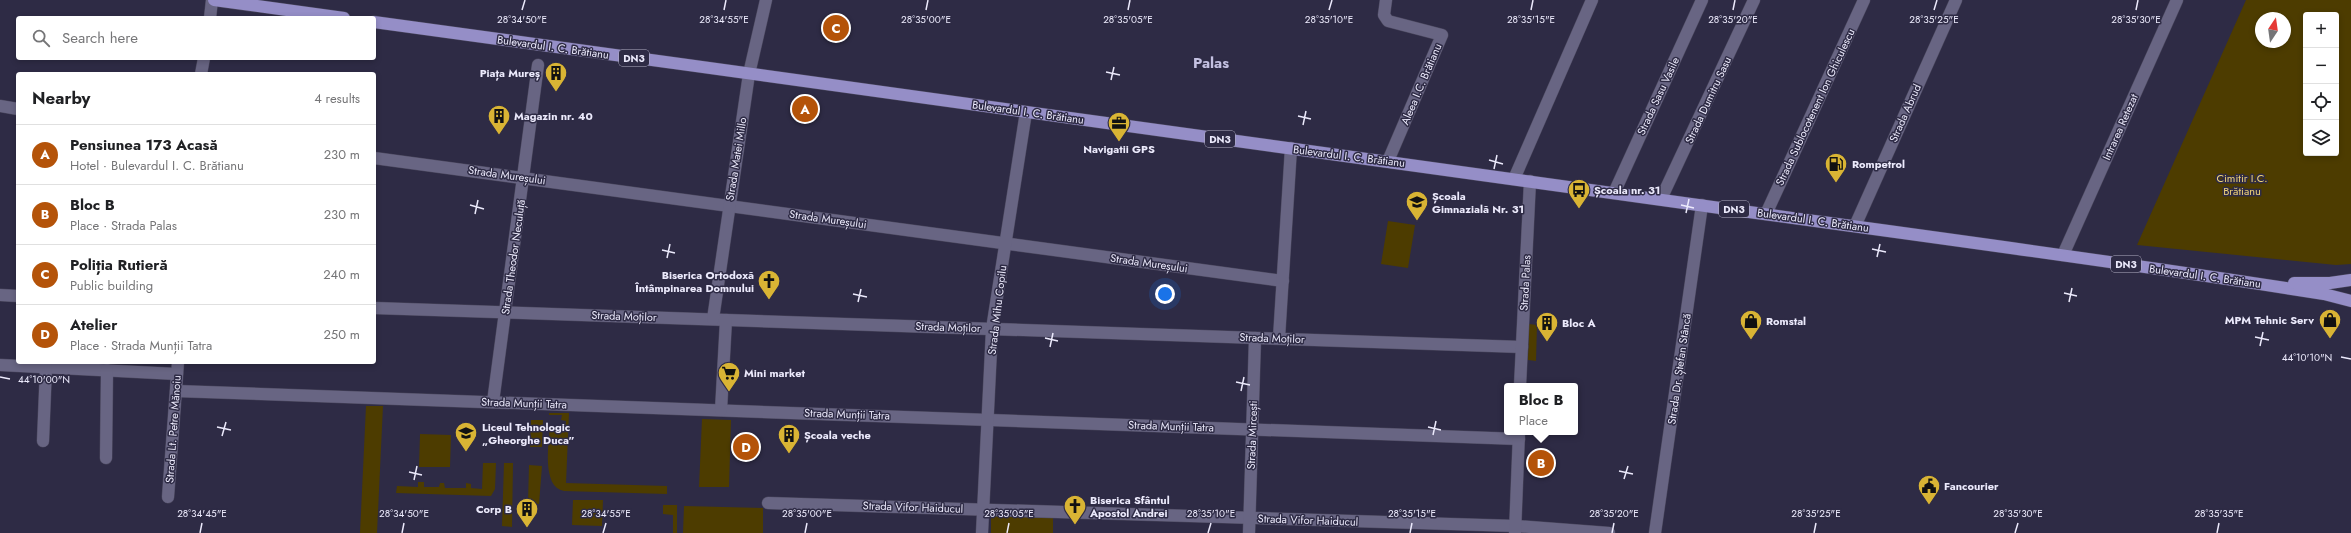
<!DOCTYPE html>
<html lang="en">
<head>
<meta charset="utf-8">
<style>
	:root { --surface:#fff; --page:#f2f2f2; --text:#202124; --muted:#757577; --line:#e0e0e0; --accent:#b45309 }
	body { margin:0; font-family:Jost,sans-serif; background:var(--page); color:var(--text) }
	.controls { position:absolute; right:12px; top:12px; display:grid; overflow:hidden; border-radius:4px; box-shadow:0 2px 6px #0003 }
	.controls button { width:36px; height:36px; display:grid; place-items:center; padding:0; border:0; border-bottom:1px solid var(--line); background:var(--surface); color:var(--text); font:20px sans-serif }
	.compass { position:absolute; left:2255px; top:12px; width:36px; height:36px; border-radius:50%; background:var(--surface); box-shadow:0 2px 6px #0003; rotate:13deg }
	.you { position:absolute; left:1165px; top:294px; width:14px; height:14px; margin:-10px; border:3px solid #fff; border-radius:50%; background:#1a73e8; box-shadow:0 0 0 6px #1a73e833 }
	.badge { display:grid; place-items:center; width:26px; height:26px; border-radius:50%; background:var(--accent); color:#fff; font-size:13px; font-weight:700 }
	.pin { position:absolute; translate:-50% -50%; border:2px solid #fff; box-shadow:0 1px 4px #0006 }
	.popup { position:absolute; left:1504px; top:383px; width:74px; height:52px; box-sizing:border-box; display:grid; place-content:center; border-radius:4px; background:var(--surface); filter:drop-shadow(0 1px 3px #0005); font-size:13px; white-space:nowrap; color:var(--muted) }
	.popup b { font-size:15px; color:var(--text) }
	.popup::after { content:''; position:absolute; left:50%; top:100%; margin-left:-8px; border:8px solid transparent; border-top-color:var(--surface) }
	.list { margin:0; padding:0; list-style:none }
	h2 { display:flex; justify-content:space-between; align-items:center; height:52px; margin:0; padding:0 16px; font-size:17px }
	h2 small { font-size:13px; font-weight:400; color:var(--muted) }
	.list li { display:grid; grid-template-columns:26px 1fr auto; gap:12px; align-items:center; box-sizing:border-box; height:60px; padding:0 16px; border-top:1px solid var(--line) }
	.list b { display:block; font-size:15px; white-space:nowrap }
	.list p { margin:0; font-size:13px; white-space:nowrap; color:var(--muted) }
	.list em { font-size:13px; font-style:normal; color:var(--muted) }
	.icon { flex:none; width:22px; height:22px; fill:none; stroke:currentColor; stroke-width:2; stroke-linecap:round; stroke-linejoin:round }
	.map { position:relative; flex:none; width:2351px; height:533px; overflow:hidden }
	.search { position:absolute; background:var(--surface); box-shadow:0 2px 6px #0003; left:16px; top:16px; width:360px; height:44px; display:flex; align-items:center; gap:10px; box-sizing:border-box; padding:0 14px; border-radius:4px; color:var(--muted); font-size:15px }
	.panel { position:absolute; background:var(--surface); box-shadow:0 2px 6px #0003; left:16px; top:72px; width:360px; height:292px; border-radius:4px }
	.map>svg:first-child { display:block }
	.green { fill:#4d3c00; fill-rule:evenodd }
	.lines { fill:none; stroke-linecap:round; stroke-linejoin:round }
	.street-casing { stroke:#4a475d; stroke-width:13 }
	.primary-casing { stroke:#4a475d; stroke-width:13 }
	.street { stroke:#686583; stroke-width:12 }
	.primary { stroke:#958ec7; stroke-width:12 }
	.ticks { fill:none; stroke:#eceafc; stroke-width:1.5 }
	.labels { text-anchor:middle; dominant-baseline:central; stroke-width:3; stroke-linejoin:round; paint-order:stroke }
	.shield { fill:#2e2b45; stroke:#b3b1c5; stroke-width:1 }
	.shield-label { font-size:10px; font-weight:bold; fill:#eceafc }
	.street-label { font-size:11px; fill:#eceafc; stroke:#2e2b45 }
	.poi-label { font-size:11px; font-weight:bold; fill:#eceafc; stroke:#2e2b45; text-anchor:start }
	.park-label { font-size:11px; fill:#f0d378; stroke:#2e2b45 }
	.district-label { font-size:15px; font-weight:bold; fill:#c4c1e2; stroke:#2e2b45 }
	.ticks-label { font-size:10px; text-anchor:middle; fill:#eceafc; stroke:#2e2b45; stroke-width:3; stroke-linejoin:round; paint-order:stroke }
</style>
</head>
<body>
<div class="map">
<svg width="2351" height="533" viewBox="0 0 2351 533">
	<rect width="100%" height="100%" fill="#2e2b45"/>
	<!-- green -->
	<g class="green">
		<path d="M2246 0H2351V264L2336 265 2137 245ZM2306 15H2336V153H2306ZM2261 18H2285V42H2261Z"/>
		<path d="M1388 221 1415 225 1408 268 1381 264Z"/>
		<path d="M1529 324 1537 325 1536 361 1528 360Z"/>
		<path d="M366 406H383L377 533H360Z"/>
		<path d="M549 413H569L566 483 667 486V494L564 491C541 487 549 442 550 425L555 426V430L565 431 566 421 561 420 562 415H549Z"/>
		<path d="M702 419 731 420 729 487H699Z"/>
		<path d="M531 420H543L542 447H530Z"/>
		<path d="M420 434 451 435 450 467H419Z"/>
		<path d="M483 463H496L495 489 491 496 396 493 397 486 418 487V482H424V487H439L440 483H444L445 488H466V483L471 484V488L482 489Z"/>
		<path d="M504 463H513L512 527 502 526Z"/>
		<path d="M529 465 542 466 539 504 528 503Z"/>
		<path d="M573 500H603L602 526 572 525Z"/>
		<path d="M663 505H677V533H673V515L663 514Z"/>
		<path d="M684 506 763 508V533H683Z"/>
		<path d="M991 516 1053 518V533H991Z"/>
	</g>
	<g class="lines">
		<!-- street casing -->
		<g class="street-casing">
			<g id="street">
				<path d="M1386 0 1384 15 1388 21 1442 35 1388 161"/>
				<path d="M210 18 212 0"/>
				<path d="M201 74 204 58"/>
				<path d="M0 106 18 109"/>
				<path d="M374 158 1283 281"/>
				<path d="M1514 179 1592 0"/>
				<path d="M1614 193 1702 0"/>
				<path d="M1661 199 1754 0"/>
				<path d="M1766 214 1864 0"/>
				<path d="M1855 226 1956 0"/>
				<path d="M2063 255 2177 0"/>
				<path d="M0 295 18 296"/>
				<path d="M374 308 1522 347"/>
				<path d="M713 319 749 74 766 0"/>
				<path d="M1279 338 1291 148"/>
				<path d="M0 365 177 374"/>
				<path d="M1520 386 1530 181"/>
				<path d="M176 391 1519 439"/>
				<path d="M493 402 538 65"/>
				<path d="M721 410 726 320"/>
				<path d="M43 441 46 367"/>
				<path d="M106 458 107 370"/>
				<path d="M168 497 178 362"/>
				<path d="M768 503 1516 526 1609 533"/>
				<path d="M982 533 992 329 1026 112"/>
				<path d="M1249 533 1255 338"/>
				<path d="M1515 533 1519 432"/>
				<path d="M1655 533 1702 205"/>
			</g>
		</g>
		<!-- primary casing -->
		<g class="primary-casing">
			<g id="primary">
				<path d="M214 0 344 18"/>
				<path d="M374 22C789 79 1204 135 1619 194 1854 227 2090 257 2324 294L2351 301"/>
				<path d="M2294 283H2330L2351 280"/>
			</g>
		</g>
		<!-- street -->
		<use href="#street" class="street"/>
		<!-- primary -->
		<use href="#primary" class="primary"/>
	</g>
	<!-- ticks -->
	<path class="ticks" d="M522 10 525 0M724 10 726 0M926 10 928 0M1128 10 1130 0M1329 10 1332 0M1531 10 1533 0M1733 10 1735 0M1934 10 1937 0M2136 10 2138 0M1106 72 1120 75M1111 80 1114 67M1298 116 1311 119M1303 125 1306 111M1489 160 1503 164M1494 169 1497 155M470 205 484 209M1681 205 1694 208M1686 213 1689 199M475 214 478 200M1872 249 1886 252M662 250 675 253M1877 257 1880 244M667 258 670 244M2064 293 2077 296M853 294 867 297M858 302 861 289M2069 302 2072 288M2255 337 2269 340M1045 338 1058 341M2260 346 2263 332M1050 347 1053 333M2341 357 2351 359M0 377 10 379M1236 382 1250 385M1241 391 1244 377M217 427 231 430M1428 427 1441 430M1433 435 1436 421M222 436 226 422M1619 471 1633 474M409 472 422 475M1624 479 1628 466M414 480 417 466M200 533 202 523M402 533 404 523M603 533 606 523M805 533 807 523M1007 533 1009 523M1208 533 1211 523M1410 533 1412 523M1612 533 1614 523M1814 533 1816 523M2015 533 2018 523M2217 533 2219 523"/>
	<!-- icons -->
	<defs>
		<g id="building-pin" transform="scale(1.15)"><path d="M0 17L-7.5 6A9.5 9.5 0 1 1 7.5 6Z" fill="#d9b434" stroke="#2e2b45"/><path d="M-4-6H4V6H1V3H-1V6H-4ZM-2.5-4.3h1.7v1.8h-1.7ZM.8-4.3h1.7v1.8H.8ZM-2.5-1h1.7V.8h-1.7ZM.8-1h1.7V.8H.8Z" fill="#111"/></g>
		<g id="office-pin" transform="scale(1.15)"><path d="M0 17L-7.5 6A9.5 9.5 0 1 1 7.5 6Z" fill="#d9b434" stroke="#2e2b45"/><path d="M-6-3h4V-5.5h4V-3h4V5H-6ZM-1-4.5V-3h2v-1.5ZM-6 0V1H6V0Z" fill="#111"/></g>
		<g id="fuel-pin" transform="scale(1.15)"><path d="M0 17L-7.5 6A9.5 9.5 0 1 1 7.5 6Z" fill="#d9b434" stroke="#2e2b45"/><path d="M-5.5-6h7V0h2V4h1.3V-2.5L3-4.5l.8-.8L6-3V5H2.5V1h-1V6h-7ZM-4.2-4.7v3.2H.2V-4.7Z" fill="#111"/></g>
		<g id="bus-pin" transform="scale(1.15)"><path d="M0 17L-7.5 6A9.5 9.5 0 1 1 7.5 6Z" fill="#d9b434" stroke="#2e2b45"/><path d="M-5-6H5V4H4V6H2V4H-2V6H-4V4H-5ZM-3.5-4V0h7V-4ZM-3.5 1.2v1.5H-2V1.2ZM2 1.2v1.5H3.5V1.2Z" fill="#111"/></g>
		<g id="school-pin" transform="scale(1.15)"><path d="M0 17L-7.5 6A9.5 9.5 0 1 1 7.5 6Z" fill="#d9b434" stroke="#2e2b45"/><path d="M0-5L7-2L0 1L-7-2ZM-4 1L0 2.5L4 1V4Q0 6-4 4Z" fill="#111"/></g>
		<g id="church-pin" transform="scale(1.15)"><path d="M0 17L-7.5 6A9.5 9.5 0 1 1 7.5 6Z" fill="#d9b434" stroke="#2e2b45"/><path d="M-1.2-6h2.4v3.5h3.3v2.4h-3.3V6h-2.4V-.1h-3.3v-2.4h3.3Z" fill="#111"/></g>
		<g id="shop-pin" transform="scale(1.15)"><path d="M0 17L-7.5 6A9.5 9.5 0 1 1 7.5 6Z" fill="#d9b434" stroke="#2e2b45"/><path d="M-5-2.5h2.3a2.7 3.5 0 0 1 5.4 0H5L5.5 6h-11ZM-1.5-2.5h3a1.5 2.3 0 0 0-3 0Z" fill="#111"/></g>
		<g id="supermarket-pin" transform="scale(1.15)"><path d="M0 17L-7.5 6A9.5 9.5 0 1 1 7.5 6Z" fill="#d9b434" stroke="#2e2b45"/><path d="M-6-5.5h2.5l.6 2H6L4.5 2H-2.5L-4.4-4H-6ZM-1.5 3.2a1.3 1.3 0 1 0 .1 0ZM3 3.2a1.3 1.3 0 1 0 .1 0Z" fill="#111"/></g>
		<g id="civic-pin" transform="scale(1.15)"><path d="M0 17L-7.5 6A9.5 9.5 0 1 1 7.5 6Z" fill="#d9b434" stroke="#2e2b45"/><path d="M-.6-6.5H3V-4.5H.6V-3L4-1V1h2V6H-6V1h2V-1L-.6-3ZM-1.2 2.5V6h2.4V2.5Z" fill="#111"/></g>
	</defs>
	<g fill-rule="evenodd">
		<use href="#building-pin" x="556" y="73"/>
		<use href="#building-pin" x="499" y="116"/>
		<use href="#office-pin" x="1119" y="123"/>
		<use href="#fuel-pin" x="1836" y="164"/>
		<use href="#bus-pin" x="1579" y="190"/>
		<use href="#school-pin" x="1417" y="202"/>
		<use href="#church-pin" x="769" y="281"/>
		<use href="#shop-pin" x="2330" y="320"/>
		<use href="#shop-pin" x="1751" y="321"/>
		<use href="#building-pin" x="1547" y="323"/>
		<use href="#supermarket-pin" x="729" y="373"/>
		<use href="#school-pin" x="466" y="433"/>
		<use href="#building-pin" x="789" y="435"/>
		<use href="#civic-pin" x="1929" y="486"/>
		<use href="#church-pin" x="1075" y="506"/>
		<use href="#building-pin" x="527" y="509"/>
	</g>
	<g class="labels">
		<!-- shield labels -->
		<g class="shield">
			<rect x="619" y="50" width="30" height="16" rx="3"/>
			<rect x="1205" y="131" width="30" height="16" rx="3"/>
			<rect x="1719" y="201" width="30" height="16" rx="3"/>
			<rect x="2111" y="256" width="30" height="16" rx="3"/>
		</g>
		<g class="shield-label">
			<text x="634" y="58">DN3</text>
			<text x="1220" y="139">DN3</text>
			<text x="1734" y="209">DN3</text>
			<text x="2126" y="264">DN3</text>
		</g>
		<!-- street labels -->
		<g class="street-label">
			<text transform="translate(553 47) rotate(8)">Bulevardul I. C. Brătianu</text>
			<text transform="translate(1421 84) rotate(-67)">Aleea I.C. Brătianu</text>
			<text transform="translate(1658 96) rotate(-65)">Strada Sasu Vasile</text>
			<text transform="translate(1708 100) rotate(-65)">Strada Dumitru Sasu</text>
			<text transform="translate(1815 107) rotate(-65)">Strada Sublocotenent Ion Ghiculescu</text>
			<text transform="translate(1028 112) rotate(8)">Bulevardul I. C. Brătianu</text>
			<text transform="translate(1905 113) rotate(-66)">Strada Abrud</text>
			<text transform="translate(2120 127) rotate(-66)">Intrarea Retezat</text>
			<text transform="translate(1349 156) rotate(7)">Bulevardul I. C. Brătianu</text>
			<text transform="translate(736 159) rotate(-81)">Strada Matei Millo</text>
			<text transform="translate(507 175) rotate(8)">Strada Mureșului</text>
			<text transform="translate(828 219) rotate(8)">Strada Mureșului</text>
			<text transform="translate(1813 220) rotate(8)">Bulevardul I. C. Brătianu</text>
			<text transform="translate(513 257) rotate(-82)">Strada Theodor Neculuță</text>
			<text transform="translate(1149 263) rotate(8)">Strada Mureșului</text>
			<text transform="translate(2205 276) rotate(8)">Bulevardul I. C. Brătianu</text>
			<text transform="translate(1525 283) rotate(-87)">Strada Palas</text>
			<text transform="translate(997 310) rotate(-83)">Strada Mihu Copilu</text>
			<text transform="translate(624 316) rotate(2)">Strada Moților</text>
			<text transform="translate(948 327) rotate(2)">Strada Moților</text>
			<text transform="translate(1272 338) rotate(2)">Strada Moților</text>
			<text transform="translate(1679 369) rotate(-82)">Strada Dr. Ștefan Stâncă</text>
			<text transform="translate(524 403) rotate(2)">Strada Munții Tatra</text>
			<text transform="translate(847 414) rotate(2)">Strada Munții Tatra</text>
			<text transform="translate(1171 426) rotate(2)">Strada Munții Tatra</text>
			<text transform="translate(173 429) rotate(-86)">Strada Lt. Petre Mănoiu</text>
			<text transform="translate(1252 435) rotate(-88)">Strada Mircești</text>
			<text transform="translate(913 507) rotate(2)">Strada Vifor Haiducul</text>
			<text transform="translate(1308 520) rotate(2)">Strada Vifor Haiducul</text>
		</g>
		<!-- poi labels -->
		<g class="poi-label">
			<text x="540" y="73" text-anchor="end">Piața Mureș</text>
			<text x="514" y="116">Magazin nr. 40</text>
			<text x="1119" y="149" text-anchor="middle">Navigatii GPS</text>
			<text x="1852" y="164">Rompetrol</text>
			<text x="1594" y="190">Școala nr. 31</text>
			<text x="1432" y="196">Școala<tspan x="1432" dy="13">Gimnazială Nr. 31</tspan></text>
			<text x="754" y="275" text-anchor="end">Biserica Ortodoxă<tspan x="754" dy="13">Întâmpinarea Domnului</tspan></text>
			<text x="2314" y="320" text-anchor="end">MPM Tehnic Serv</text>
			<text x="1766" y="321">Romstal</text>
			<text x="1562" y="323">Bloc A</text>
			<text x="744" y="373">Mini market</text>
			<text x="482" y="427">Liceul Tehnologic<tspan x="482" dy="13">„Gheorghe Duca”</tspan></text>
			<text x="804" y="435">Școala veche</text>
			<text x="1944" y="486">Fancourier</text>
			<text x="1090" y="500">Biserica Sfântul<tspan x="1090" dy="13">Apostol Andrei</tspan></text>
			<text x="512" y="509" text-anchor="end">Corp B</text>
		</g>
		<!-- park labels -->
		<g class="park-label">
			<text x="2242" y="178">Cimitir I.C.<tspan x="2242" dy="13">Brătianu</tspan></text>
		</g>
		<!-- district labels -->
		<g class="district-label">
			<text x="1211" y="63">Palas</text>
		</g>
	</g>
	<g class="ticks-label">
		<text x="522" y="23">28°34'50"E</text>
		<text x="724" y="23">28°34'55"E</text>
		<text x="926" y="23">28°35'00"E</text>
		<text x="2136" y="23">28°35'30"E</text>
		<text x="1128" y="23">28°35'05"E</text>
		<text x="1329" y="23">28°35'10"E</text>
		<text x="1531" y="23">28°35'15"E</text>
		<text x="1733" y="23">28°35'20"E</text>
		<text x="1934" y="23">28°35'25"E</text>
		<text x="2307" y="361">44°10'10"N</text>
		<text x="44" y="383">44°10'00"N</text>
		<text x="202" y="517">28°34'45"E</text>
		<text x="404" y="517">28°34'50"E</text>
		<text x="606" y="517">28°34'55"E</text>
		<text x="807" y="517">28°35'00"E</text>
		<text x="1009" y="517">28°35'05"E</text>
		<text x="1211" y="517">28°35'10"E</text>
		<text x="1412" y="517">28°35'15"E</text>
		<text x="1614" y="517">28°35'20"E</text>
		<text x="1816" y="517">28°35'25"E</text>
		<text x="2018" y="517">28°35'30"E</text>
		<text x="2219" y="517">28°35'35"E</text>
	</g>
</svg>
<div class="controls">
<button>+</button>
<button>−</button>
<button><svg class="icon" aria-label="locate" viewBox="0 0 24 24"><circle cx="12" cy="12" r="6"/><path d="M12 2v4M12 18v4M2 12h4M18 12h4"/></svg></button>
<button><svg class="icon" aria-label="layers" viewBox="0 0 24 24"><path d="M12 4l9 5-9 5-9-5zM3 14l9 5 9-5"/></svg></button>
</div>
<svg class="compass" viewBox="-18 -18 36 36"><path d="M0-13l5 13h-10z" fill="#e53935"/><path d="M0 13l5-13h-10z" fill="#757577"/></svg>
<div class="you"></div>
<div class="pin badge" style="left:805px;top:109px">A</div>
<div class="pin badge" style="left:1541px;top:463px">B</div>
<div class="popup"><b>Bloc B</b>Place</div>
<div class="pin badge" style="left:836px;top:28px">C</div>
<div class="pin badge" style="left:746px;top:447px">D</div>
<div class="search"><svg class="icon" aria-label="search" viewBox="0 0 24 24"><circle cx="10" cy="10" r="6"/><path d="M15 15l6 6"/></svg>Search here</div>
<section class="panel">
<h2>Nearby<small>4 results</small></h2>
<ul class="list">
<li><span class="badge">A</span><div><b>Pensiunea 173 Acasă</b><p>Hotel · Bulevardul I. C. Brătianu</p></div><em>230 m</em></li>
<li><span class="badge">B</span><div><b>Bloc B</b><p>Place · Strada Palas</p></div><em>230 m</em></li>
<li><span class="badge">C</span><div><b>Poliția Rutieră</b><p>Public building</p></div><em>240 m</em></li>
<li><span class="badge">D</span><div><b>Atelier</b><p>Place · Strada Munții Tatra</p></div><em>250 m</em></li>
</ul>
</section>
</div>
</body>
</html>
